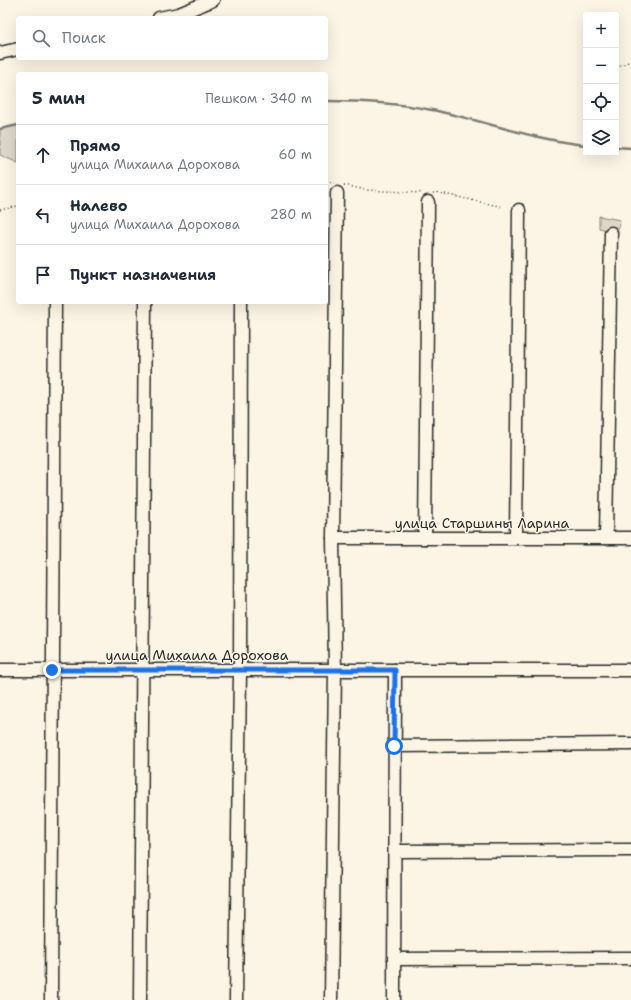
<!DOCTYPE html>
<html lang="ru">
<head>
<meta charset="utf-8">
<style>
	:root { --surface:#fff; --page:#f2f2f3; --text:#1f2937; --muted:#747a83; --line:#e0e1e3 }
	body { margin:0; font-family:"Shantell Sans",sans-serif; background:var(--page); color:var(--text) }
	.controls { position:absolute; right:12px; top:12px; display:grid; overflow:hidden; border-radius:4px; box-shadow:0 4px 16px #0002 }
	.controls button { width:36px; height:36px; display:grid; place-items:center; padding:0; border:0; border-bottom:1px solid var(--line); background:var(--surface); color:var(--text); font:20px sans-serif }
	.stop { position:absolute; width:12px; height:12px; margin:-9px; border:3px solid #1a73e8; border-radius:50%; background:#fff }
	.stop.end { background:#1a73e8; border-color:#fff; box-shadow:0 1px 4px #0008 }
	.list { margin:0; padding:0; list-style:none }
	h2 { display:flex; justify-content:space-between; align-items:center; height:52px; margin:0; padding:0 16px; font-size:17px }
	h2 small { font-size:13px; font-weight:400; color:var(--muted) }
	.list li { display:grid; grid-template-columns:26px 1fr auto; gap:12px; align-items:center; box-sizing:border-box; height:60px; padding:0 16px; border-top:1px solid var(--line) }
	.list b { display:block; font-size:15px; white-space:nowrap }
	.list p { margin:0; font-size:13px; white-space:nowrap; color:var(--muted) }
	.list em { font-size:13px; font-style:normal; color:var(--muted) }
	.icon { flex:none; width:22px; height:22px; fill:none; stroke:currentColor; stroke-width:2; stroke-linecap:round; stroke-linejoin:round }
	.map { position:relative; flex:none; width:631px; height:1000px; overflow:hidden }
	.search { position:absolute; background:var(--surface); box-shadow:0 4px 16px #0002; left:16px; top:16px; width:312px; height:44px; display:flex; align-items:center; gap:10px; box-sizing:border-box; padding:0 14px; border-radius:4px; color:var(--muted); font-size:15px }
	.panel { position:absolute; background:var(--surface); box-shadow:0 4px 16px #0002; left:16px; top:72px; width:312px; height:232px; border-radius:4px }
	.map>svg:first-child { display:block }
	.green { fill:#ded8ca; stroke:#84827a }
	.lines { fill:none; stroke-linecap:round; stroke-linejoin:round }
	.stream { stroke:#7d7b74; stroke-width:2.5 }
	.minor-casing { stroke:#2b2b2b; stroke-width:15 }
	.path { stroke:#2b2b2b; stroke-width:1.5; stroke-dasharray:1 3; stroke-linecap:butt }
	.minor { stroke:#fcf5e5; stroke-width:12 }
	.route { stroke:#1a73e8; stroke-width:5 }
	.labels { text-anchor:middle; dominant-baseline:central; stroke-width:3; stroke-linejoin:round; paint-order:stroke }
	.street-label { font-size:14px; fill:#2b2b2b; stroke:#fcf5e5 }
</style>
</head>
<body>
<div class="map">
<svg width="631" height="1000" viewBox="0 0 631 1000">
	<rect width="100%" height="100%" fill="#fcf5e5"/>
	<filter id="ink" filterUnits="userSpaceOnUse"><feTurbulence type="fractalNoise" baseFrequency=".025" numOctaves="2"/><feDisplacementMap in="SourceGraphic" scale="8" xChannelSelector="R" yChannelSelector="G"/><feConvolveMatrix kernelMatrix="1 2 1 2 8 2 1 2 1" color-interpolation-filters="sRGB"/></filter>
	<g filter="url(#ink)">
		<!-- green -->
		<g class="green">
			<path d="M18 125V163L0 155V129Z"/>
			<path d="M599 216 620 220 619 228 615 232 599 228Z"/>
		</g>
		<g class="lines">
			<!-- stream -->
			<g class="stream">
				<path d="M326 101C361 101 397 103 432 110 483 120 533 140 586 145"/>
				<path d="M0 129 18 125"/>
				<path d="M616 147 631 148"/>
			</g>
			<!-- minor casing -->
			<g class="minor-casing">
				<g id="minor">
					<path d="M159 18 179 14 213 0"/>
					<path d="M0 53 18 49"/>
					<path d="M333 538H631"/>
					<path d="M425 538 428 202"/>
					<path d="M516 538 519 210"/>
					<path d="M606 538 611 233"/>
					<path d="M0 670H631"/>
					<path d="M394 746 631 744"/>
					<path d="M395 851 631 850"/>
					<path d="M394 959 631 958"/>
					<path d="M51 1000 55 302"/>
					<path d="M140 1000 145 302"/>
					<path d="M236 1000 240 670 241 302"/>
					<path d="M331 1000 335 670 333 538 337 193"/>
					<path d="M394 1000 395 670"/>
				</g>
			</g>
			<!-- path -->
			<g class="path">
				<path d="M616 67 631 61"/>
				<path d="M326 181 334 183"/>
				<path d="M344 185 366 190 423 193"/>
				<path d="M433 193H440L503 207"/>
				<path d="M0 210 18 206"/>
			</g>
			<!-- minor -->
			<use href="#minor" class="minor"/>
		</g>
	</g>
	<g class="lines" filter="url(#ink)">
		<!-- route -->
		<path class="route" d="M52 670H395L394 746"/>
	</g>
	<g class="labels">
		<!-- street labels -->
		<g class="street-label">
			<text x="482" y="523">улица Старшины Ларина</text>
			<text x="197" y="655">улица Михаила Дорохова</text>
		</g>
	</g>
</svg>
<div class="controls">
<button>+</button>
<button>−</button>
<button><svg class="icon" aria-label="locate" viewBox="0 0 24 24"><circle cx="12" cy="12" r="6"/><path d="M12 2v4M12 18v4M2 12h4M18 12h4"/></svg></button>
<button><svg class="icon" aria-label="layers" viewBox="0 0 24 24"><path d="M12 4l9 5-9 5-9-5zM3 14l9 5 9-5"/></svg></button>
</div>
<div class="stop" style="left:394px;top:746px"></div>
<div class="stop end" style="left:52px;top:670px"></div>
<div class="search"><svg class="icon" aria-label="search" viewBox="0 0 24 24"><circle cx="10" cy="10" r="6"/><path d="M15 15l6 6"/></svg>Поиск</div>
<section class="panel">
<h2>5 мин<small>Пешком · 340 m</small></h2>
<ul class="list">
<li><svg class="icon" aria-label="ahead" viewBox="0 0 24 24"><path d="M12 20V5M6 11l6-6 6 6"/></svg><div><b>Прямо</b><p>улица Михаила Дорохова</p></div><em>60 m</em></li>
<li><svg class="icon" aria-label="left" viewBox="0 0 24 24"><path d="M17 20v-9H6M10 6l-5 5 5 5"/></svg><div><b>Налево</b><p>улица Михаила Дорохова</p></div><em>280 m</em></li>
<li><svg class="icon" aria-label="arrive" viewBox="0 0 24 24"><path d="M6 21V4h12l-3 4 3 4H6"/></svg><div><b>Пункт назначения</b></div></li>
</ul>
</section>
</div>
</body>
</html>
